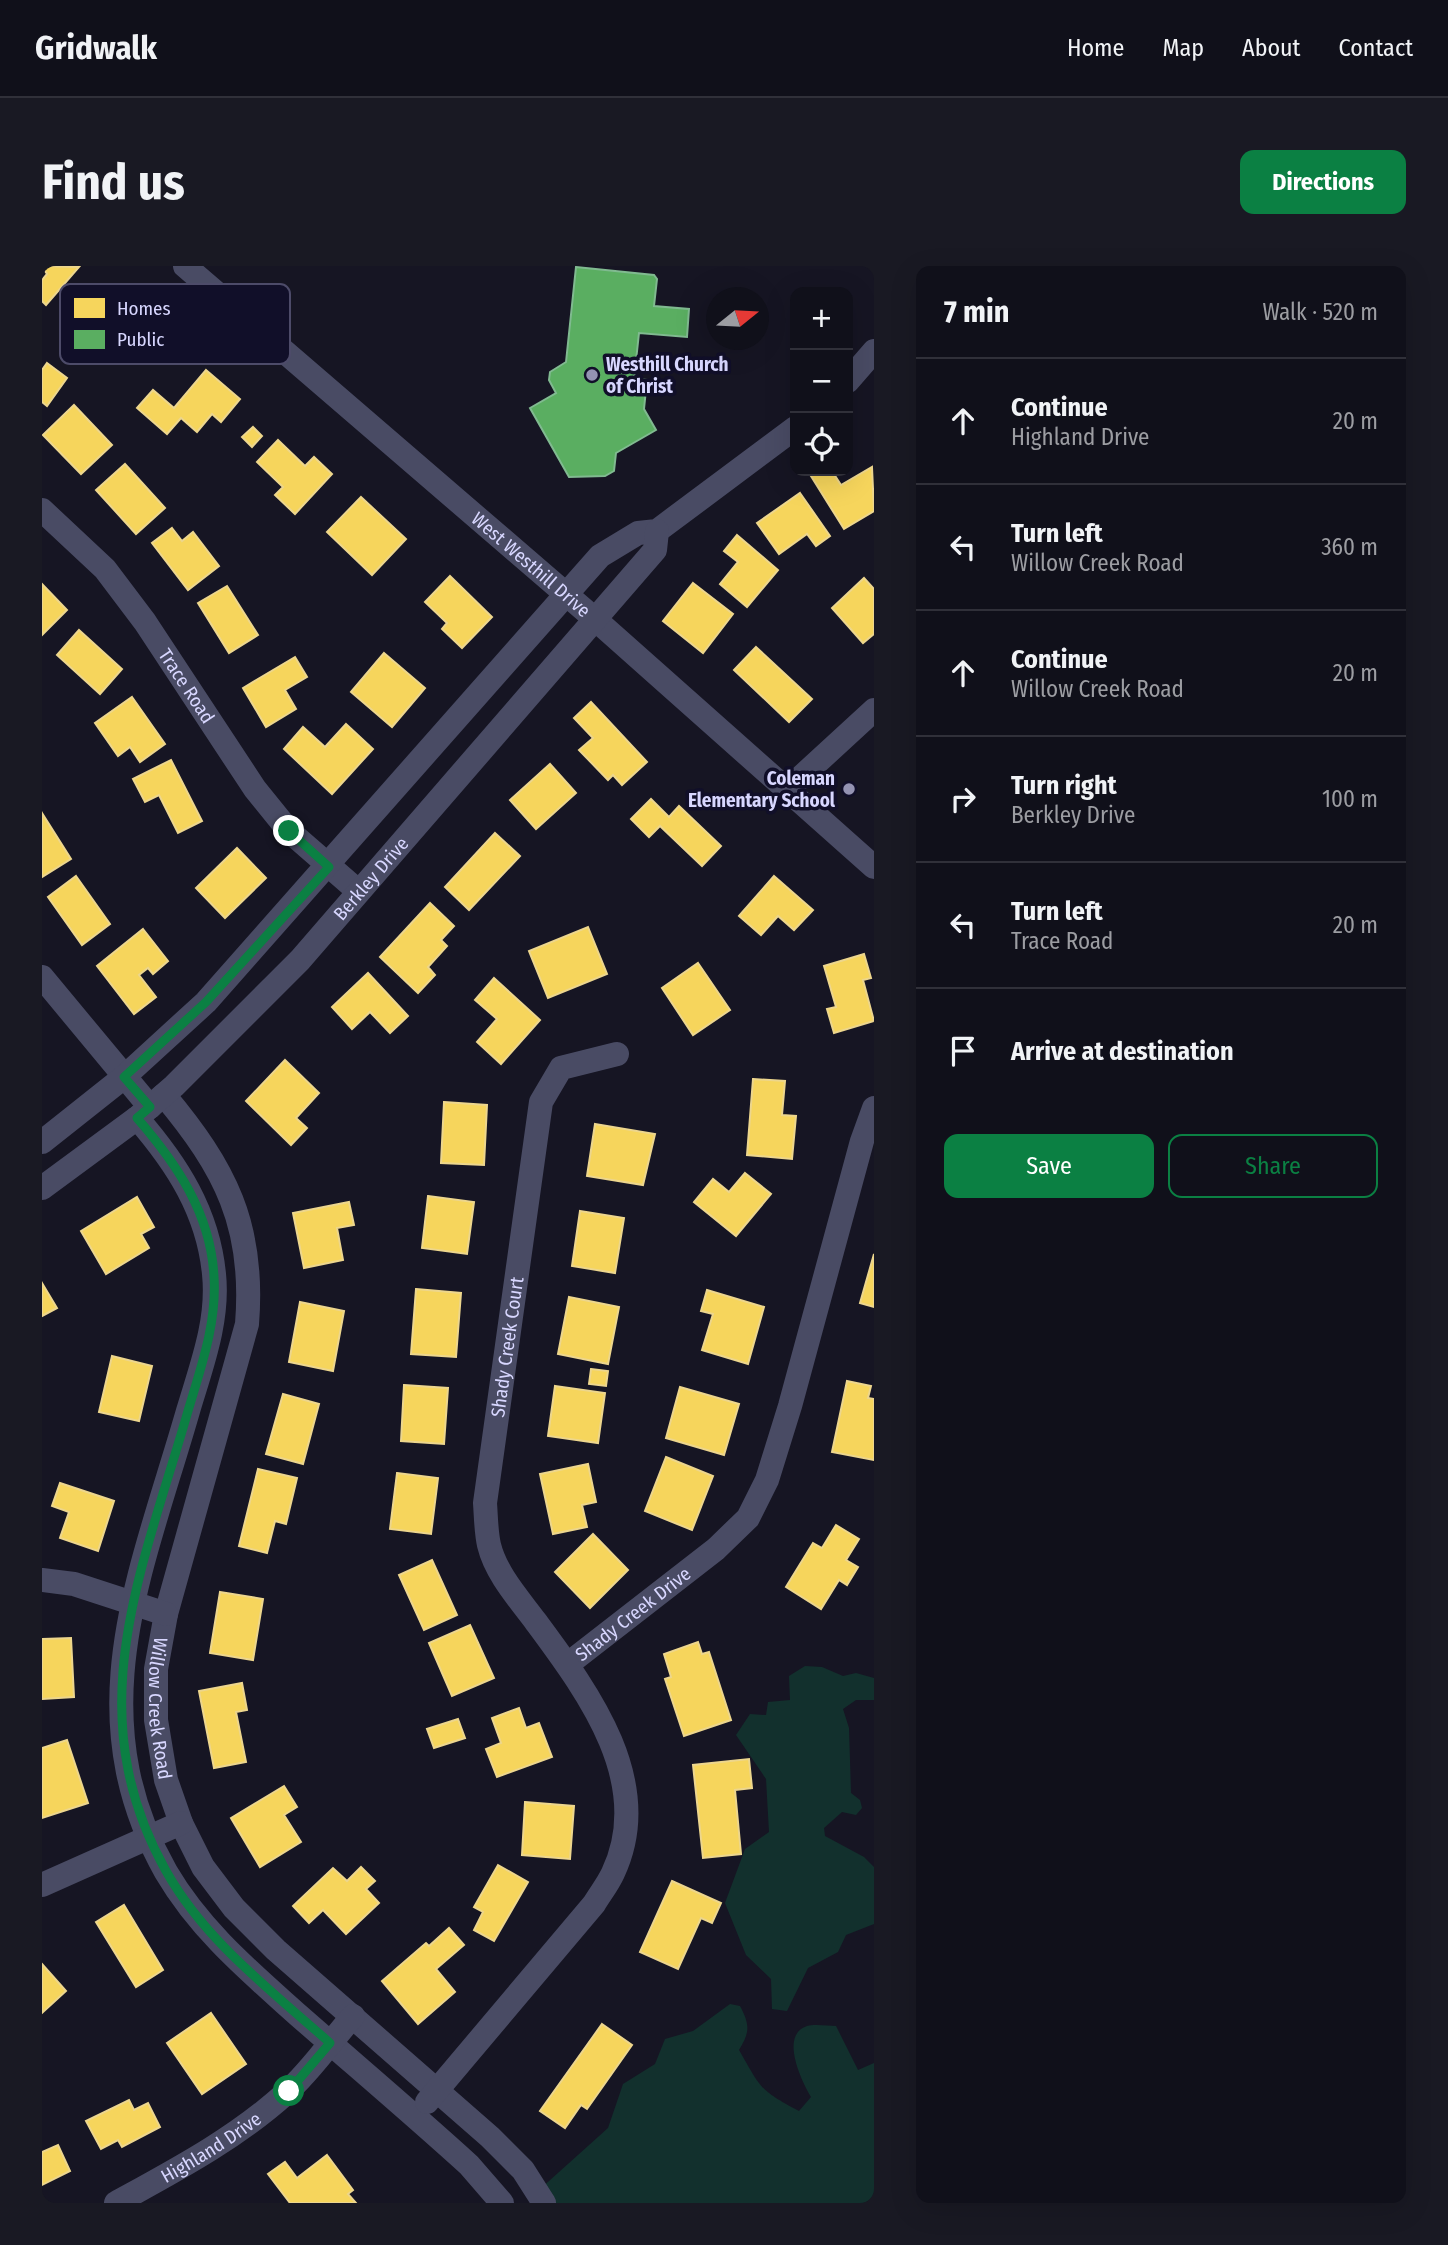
<!DOCTYPE html>
<html lang="en">
<head>
<meta charset="utf-8">
<style>
	:root { --surface:#10101a; --page:#191923; --text:#f1f3f6; --muted:#9c9da2; --line:#303039; --accent:#0b8043 }
	body { margin:0; font-family:"Fira Sans Condensed",sans-serif; background:var(--page); color:var(--text) }
	.controls { position:absolute; right:21px; top:21px; display:grid; overflow:hidden; border-radius:14px; box-shadow:0 7px 28px #0002 }
	.controls button { width:63px; height:63px; display:grid; place-items:center; padding:0; border:0; border-bottom:2px solid var(--line); background:var(--surface); color:var(--text); font:35px sans-serif }
	.compass { position:absolute; left:664px; top:21px; width:63px; height:63px; border-radius:50%; background:var(--surface); box-shadow:0 7px 28px #0002; rotate:72deg }
	.stop { position:absolute; width:21px; height:21px; margin:-16px; border:5px solid #0b8043; border-radius:50%; background:#fff }
	.stop.end { background:#0b8043; border-color:#fff; box-shadow:0 2px 7px #0008 }
	.list { margin:0; padding:0; list-style:none }
	h2 { display:flex; justify-content:space-between; align-items:center; height:91px; margin:0; padding:0 28px; font-size:30px }
	h2 small { font-size:23px; font-weight:400; color:var(--muted) }
	.list li { display:grid; grid-template-columns:46px 1fr auto; gap:21px; align-items:center; box-sizing:border-box; height:126px; padding:0 28px; border-top:2px solid var(--line) }
	.list b { display:block; font-size:26px; white-space:nowrap }
	.list p { margin:0; font-size:23px; white-space:nowrap; color:var(--muted) }
	.list em { font-size:23px; font-style:normal; color:var(--muted) }
	.actions { display:flex; gap:14px; padding:21px 28px }
	.actions a { flex:1; padding:16px 0; border:2px solid var(--accent); border-radius:14px; text-align:center; font-size:24px; color:var(--accent) }
	.actions .main { background:var(--accent); color:#fff }
	.icon { flex:none; width:38px; height:38px; fill:none; stroke:currentColor; stroke-width:2; stroke-linecap:round; stroke-linejoin:round }
	.map { position:relative; flex:none; width:832px; height:1937px; overflow:hidden; border-radius:14px }
	header { display:flex; align-items:center; gap:42px; box-sizing:border-box; height:98px; padding:0 35px; background:var(--surface); border-bottom:2px solid var(--line) }
	header strong { font-size:33px }
	nav { display:flex; gap:38px; margin-inline-start:auto; font-size:24px }
	.intro { display:flex; align-items:center; justify-content:space-between; box-sizing:border-box; height:168px; padding:0 42px }
	h1 { margin:0; font-size:49px }
	.button { padding:18px 32px; border-radius:14px; background:var(--accent); color:#fff; font-size:24px; font-weight:700 }
	main { display:flex; gap:42px; padding:0 42px }
	aside { flex:1; background:var(--surface); border-radius:14px; box-shadow:0 7px 28px #0002 }
	.map>svg:first-child { display:block }
	.green { fill:#12302d }
	.homes { fill:#f6d55c; stroke:#edd68d; stroke-width:2 }
	.public { fill:#5aae61; stroke:#80ba90; stroke-width:2 }
	.lines { fill:none; stroke-linecap:round; stroke-linejoin:round }
	.minor { stroke:#494b64; stroke-width:24 }
	.route { stroke:#0b8043; stroke-width:9 }
	.poi-dot { fill:#9493b2; stroke:#110f29; stroke-width:2.5 }
	.labels { text-anchor:middle; dominant-baseline:central; stroke-width:7; stroke-linejoin:round; paint-order:stroke }
	.poi-label { font-size:19px; font-weight:bold; fill:#d8d7ff; stroke:#110f29; text-anchor:start }
	.street-label { font-size:19px; fill:#d8d7ff; stroke:#110f29 }
	.key { fill:#110f29; stroke:#4d4b69; stroke-width:2 }
	.key-label { font-size:19px; fill:#d8d7ff }
</style>
</head>
<body>
<header>
<strong>Gridwalk</strong>
<nav><a>Home</a><a>Map</a><a>About</a><a>Contact</a></nav>
</header>
<div class="intro"><h1>Find us</h1><a class="button">Directions</a></div>
<main>
<div class="map">
<svg width="832" height="1937" viewBox="0 0 832 1937">
	<rect width="100%" height="100%" fill="#161523"/>
	<!-- green -->
	<g class="green">
		<path d="M763 1400 780 1401 801 1410 814 1407 832 1412V1434H814L801 1443 807 1462 809 1527 818 1534 820 1542 814 1549 800 1546 782 1562 783 1570 822 1591 832 1601V1658L804 1669 796 1686 766 1702 745 1745 730 1743 729 1713 704 1689 683 1637 703 1583 727 1566 724 1513 694 1469 708 1448 724 1449 726 1436 748 1434 747 1410Z"/>
		<path d="M688 1738 698 1740C708 1759 708 1766 697 1784 719 1822 717 1824 757 1845L769 1831C760 1816 737 1769 765 1760 773 1758 786 1760 794 1760L816 1804 832 1797V1937H491L497 1924 566 1862 581 1818 613 1798 623 1773 651 1765Z"/>
	</g>
	<!-- homes -->
	<g class="homes">
		<path d="M0 0 37 1 4 39 0 35V14L5 8Z"/>
		<path d="M5 97 25 112 5 140 0 136V104Z"/>
		<path d="M164 104 198 133 179 156 170 148 155 166 139 152 125 168 95 142 111 124 132 142Z"/>
		<path d="M32 139 70 179 39 208 1 169Z"/>
		<path d="M211 161 220 170 210 181 200 171Z"/>
		<path d="M236 174 263 200 272 191 290 208 253 248 233 229 241 221 215 196Z"/>
		<path d="M83 198 123 242 94 268 54 224Z"/>
		<path d="M830 201 832 245 802 263 769 210 777 205H790L799 219Z"/>
		<path d="M758 227 788 270 774 280 765 268 737 288 715 257Z"/>
		<path d="M319 231 364 273 330 309 285 266Z"/>
		<path d="M130 262 140 275 151 266 177 300 146 324 110 277Z"/>
		<path d="M695 269 736 304 705 341 678 318 696 296 682 285Z"/>
		<path d="M408 310 450 351 420 382 400 363 405 357 383 336Z"/>
		<path d="M822 312 832 323V368L821 377 790 342Z"/>
		<path d="M651 317 691 348 661 387 621 355Z"/>
		<path d="M0 318 25 344 0 369Z"/>
		<path d="M185 320 216 369 187 387 156 337Z"/>
		<path d="M37 364 80 403 58 428 15 389Z"/>
		<path d="M714 381 770 433 747 456 692 404Z"/>
		<path d="M342 387 383 422 350 461 309 426Z"/>
		<path d="M253 391 265 411 243 424 254 443 224 461 201 422Z"/>
		<path d="M90 431 123 478 98 496 88 481 76 490 53 457Z"/>
		<path d="M549 436 605 496 580 519 571 509 566 514 537 484 551 472 532 452Z"/>
		<path d="M304 458 331 483 290 528 242 483 261 461 283 481Z"/>
		<path d="M129 494 160 555 136 567 117 529 103 536 91 513Z"/>
		<path d="M508 498 534 527 494 563 468 534Z"/>
		<path d="M609 533 627 551 637 540 679 580 660 600 618 560 607 571 589 553Z"/>
		<path d="M0 547 29 593 0 611Z"/>
		<path d="M453 567 478 590 427 644 403 621Z"/>
		<path d="M195 582 224 612 183 652 154 622Z"/>
		<path d="M34 610 68 658 40 679 6 631Z"/>
		<path d="M732 610 771 644 752 664 736 650 719 669 697 650Z"/>
		<path d="M388 637 412 660 399 674 405 680 386 701 393 709 376 727 338 691Z"/>
		<path d="M546 661 565 708 506 732 487 685Z"/>
		<path d="M101 663 126 695 111 708 106 702 97 709 114 731 92 748 55 700Z"/>
		<path d="M822 688 829 712 821 714 832 755 792 767 785 743 794 741 782 700Z"/>
		<path d="M656 697 688 744 651 769 620 722Z"/>
		<path d="M326 707 366 750 348 767 328 746 310 763 290 741Z"/>
		<path d="M452 712 498 754 459 798 435 776 455 753 433 734Z"/>
		<path d="M243 794 277 827 254 852 265 862 249 879 204 835Z"/>
		<path d="M711 813 743 815 740 849 754 850 750 893 705 889Z"/>
		<path d="M402 836 445 839 442 899 399 897Z"/>
		<path d="M553 858 613 868 601 919 545 910Z"/>
		<path d="M703 907 729 928 694 970 652 936 671 913 687 926Z"/>
		<path d="M386 930 432 936 425 988 380 982Z"/>
		<path d="M95 931 112 961 99 968 107 982 64 1008 39 965Z"/>
		<path d="M307 936 312 959 295 962 301 994 262 1002 251 947Z"/>
		<path d="M538 945 582 952 573 1007 530 1000Z"/>
		<path d="M832 988V1041L818 1037Z"/>
		<path d="M0 1017 15 1042 0 1050Z"/>
		<path d="M374 1023 419 1027 414 1091 369 1088Z"/>
		<path d="M665 1024 722 1041 706 1098 660 1084 671 1048 659 1045Z"/>
		<path d="M527 1031 577 1041 566 1098 516 1088Z"/>
		<path d="M258 1036 302 1045 291 1105 247 1096Z"/>
		<path d="M70 1090 110 1100 97 1155 57 1146Z"/>
		<path d="M549 1103 566 1105 564 1120 547 1118Z"/>
		<path d="M805 1115 829 1120 826 1132 832 1133V1194L790 1186Z"/>
		<path d="M362 1119 406 1122 402 1178 359 1175Z"/>
		<path d="M513 1120 563 1127 556 1177 506 1170Z"/>
		<path d="M638 1121 697 1138 682 1189 624 1172Z"/>
		<path d="M241 1128 277 1138 261 1198 224 1188Z"/>
		<path d="M624 1191 671 1210 650 1264 603 1245Z"/>
		<path d="M546 1198 554 1236 540 1239 545 1261 511 1268 498 1208Z"/>
		<path d="M216 1203 255 1212 244 1258 233 1255 225 1287 197 1280Z"/>
		<path d="M355 1207 396 1212 389 1268 348 1263Z"/>
		<path d="M18 1217 72 1235 56 1285 18 1272 27 1246 10 1240Z"/>
		<path d="M794 1259 817 1273 804 1294 816 1301 805 1319 797 1314 779 1343 744 1321 771 1277 780 1282Z"/>
		<path d="M551 1268 586 1304 548 1342 513 1306Z"/>
		<path d="M390 1294 415 1349 382 1364 357 1309Z"/>
		<path d="M178 1326 221 1333 211 1394 168 1387Z"/>
		<path d="M428 1359 452 1412 410 1430 387 1377Z"/>
		<path d="M29 1372 32 1431 0 1433V1373Z"/>
		<path d="M656 1376 660 1388 667 1386 689 1454 642 1470 623 1413 629 1411 622 1388Z"/>
		<path d="M200 1417 205 1444 194 1446 204 1496 172 1502 157 1425Z"/>
		<path d="M477 1442 484 1462 497 1457 510 1491 455 1511 444 1483 459 1477 450 1452Z"/>
		<path d="M416 1453 423 1472 392 1482 385 1463Z"/>
		<path d="M25 1474 46 1537 0 1552V1482Z"/>
		<path d="M707 1493 710 1522 693 1524 699 1588 661 1592 651 1499Z"/>
		<path d="M242 1520 255 1541 242 1549 259 1576 218 1601 189 1552Z"/>
		<path d="M483 1536 532 1540 528 1593 480 1589Z"/>
		<path d="M456 1599 486 1616 452 1675 432 1664 441 1646 432 1641Z"/>
		<path d="M319 1601 333 1615 324 1623 337 1637 304 1668 281 1644 267 1657 251 1640 291 1602 305 1615Z"/>
		<path d="M630 1615 679 1637 670 1657 659 1652 636 1703 598 1686Z"/>
		<path d="M82 1639 121 1704 94 1721 54 1656Z"/>
		<path d="M407 1662 422 1679 394 1703 413 1726 376 1758 340 1715 384 1677 387 1680Z"/>
		<path d="M0 1698 24 1725 0 1747Z"/>
		<path d="M169 1747 204 1798 160 1828 125 1777Z"/>
		<path d="M560 1758 590 1779 545 1843 539 1839 523 1862 498 1845Z"/>
		<path d="M87 1834 92 1844 106 1837 118 1861 80 1881 76 1874 59 1883 44 1855Z"/>
		<path d="M16 1879 28 1905 0 1919V1886Z"/>
		<path d="M285 1889 311 1924 306 1928 314 1937H248L226 1908 243 1896 255 1912Z"/>
	</g>
	<!-- public -->
	<path class="public" d="M534 1 612 9 615 13 612 40 647 43 645 71 597 67 592 113 605 114 602 143 614 164 574 187 572 205 563 210 527 211 488 142 514 127 507 114 508 106 524 96Z"/>
	<g class="lines">
		<!-- minor -->
		<g class="minor">
			<path id="s1" d="M143 0 554 354 832 601"/>
			<path d="M806 115 832 85"/>
			<path id="s2" d="M0 244 63 303 103 356 213 523 247 565 316 625"/>
			<path d="M745 524 832 444"/>
			<path d="M0 711 108 841"/>
			<path id="s3" d="M122 829C183 902 213 959 205 1058L124 1348 114 1403V1454L124 1514 139 1557 161 1601 192 1642 234 1684 448 1871 481 1904 502 1937"/>
			<path d="M95 852C135 898 166 946 172 1008 177 1055 159 1101 146 1145 100 1305 34 1447 124 1606 158 1664 207 1705 256 1749 313 1799 371 1848 427 1899L460 1937"/>
			<path d="M0 876 82 811 164 736 558 290 596 267 615 265 753 162"/>
			<path id="s4" d="M0 922 95 852 132 820 258 694 613 284 615 265"/>
			<path d="M0 1314 32 1318 124 1348"/>
			<path id="s5" d="M526 1398 674 1283 706 1252 725 1214 748 1140 820 875 832 842"/>
			<path d="M0 1619 139 1557"/>
			<path id="s6" d="M385 1836 552 1638C558 1628 566 1618 571 1607 614 1516 545 1425 494 1356 477 1333 454 1308 447 1279 444 1266 444 1250 443 1237L499 836 519 802 575 788"/>
			<path id="s7" d="M74 1937C134 1904 193 1873 244 1827 269 1805 289 1775 311 1750"/>
		</g>
	</g>
	<g class="lines">
		<!-- route -->
		<path class="route" d="M247 565 287 601 164 736 82 811 108 841 95 852C135 898 169 948 172 1011 175 1057 159 1101 146 1145 100 1305 35 1446 124 1605 164 1676 229 1724 288 1777L247 1825"/>
	</g>
	<!-- markers -->
	<g class="poi-dot">
		<circle cx="550" cy="109" r="7"/>
		<circle cx="807" cy="523" r="7"/>
	</g>
	<g class="labels">
		<!-- poi labels -->
		<g class="poi-label">
			<text x="564" y="98">Westhill Church<tspan x="564" dy="22">of Christ</tspan></text>
			<text x="793" y="512" text-anchor="end">Coleman<tspan x="793" dy="22">Elementary School</tspan></text>
		</g>
		<!-- street labels -->
		<g class="street-label">
			<text stroke="none"><textPath href="#s1" startOffset="457">West Westhill Drive</textPath></text>
			<text stroke="none"><textPath href="#s2" startOffset="229">Trace Road</textPath></text>
			<text stroke="none"><textPath href="#s4" startOffset="453">Berkley Drive</textPath></text>
			<text stroke="none"><textPath href="#s6" startOffset="863">Shady Creek Court</textPath></text>
			<text stroke="none"><textPath href="#s5" startOffset="82">Shady Creek Drive</textPath></text>
			<text stroke="none"><textPath href="#s3" startOffset="648">Willow Creek Road</textPath></text>
			<text stroke="none"><textPath href="#s7" startOffset="110">Highland Drive</textPath></text>
		</g>
	</g>
	<!-- legend -->
	<rect x="18" y="18" width="230" height="80" rx="10" class="key"/>
	<rect x="32" y="32" width="31" height="20" fill="#f6d55c"/>
	<rect x="32" y="64" width="31" height="19" fill="#5aae61"/>
	<g class="key-label">
		<text x="75" y="49">Homes</text>
		<text x="75" y="80">Public</text>
	</g>
</svg>
<div class="controls">
<button>+</button>
<button>−</button>
<button><svg class="icon" aria-label="locate" viewBox="0 0 24 24"><circle cx="12" cy="12" r="6"/><path d="M12 2v4M12 18v4M2 12h4M18 12h4"/></svg></button>
</div>
<svg class="compass" viewBox="-18 -18 36 36"><path d="M0-13l5 13h-10z" fill="#e53935"/><path d="M0 13l5-13h-10z" fill="#9c9da2"/></svg>
<div class="stop" style="left:247px;top:1825px"></div>
<div class="stop end" style="left:247px;top:565px"></div>
</div>
<aside>
<h2>7 min<small>Walk · 520 m</small></h2>
<ul class="list">
<li><svg class="icon" aria-label="ahead" viewBox="0 0 24 24"><path d="M12 20V5M6 11l6-6 6 6"/></svg><div><b>Continue</b><p>Highland Drive</p></div><em>20 m</em></li>
<li><svg class="icon" aria-label="left" viewBox="0 0 24 24"><path d="M17 20v-9H6M10 6l-5 5 5 5"/></svg><div><b>Turn left</b><p>Willow Creek Road</p></div><em>360 m</em></li>
<li><svg class="icon" aria-label="ahead" viewBox="0 0 24 24"><path d="M12 20V5M6 11l6-6 6 6"/></svg><div><b>Continue</b><p>Willow Creek Road</p></div><em>20 m</em></li>
<li><svg class="icon" aria-label="right" viewBox="0 0 24 24"><path d="M7 20v-9h11M14 6l5 5-5 5"/></svg><div><b>Turn right</b><p>Berkley Drive</p></div><em>100 m</em></li>
<li><svg class="icon" aria-label="left" viewBox="0 0 24 24"><path d="M17 20v-9H6M10 6l-5 5 5 5"/></svg><div><b>Turn left</b><p>Trace Road</p></div><em>20 m</em></li>
<li><svg class="icon" aria-label="arrive" viewBox="0 0 24 24"><path d="M6 21V4h12l-3 4 3 4H6"/></svg><div><b>Arrive at destination</b></div></li>
</ul>
<div class="actions"><a class="main">Save</a><a>Share</a></div>
</aside>
</main>
</body>
</html>
